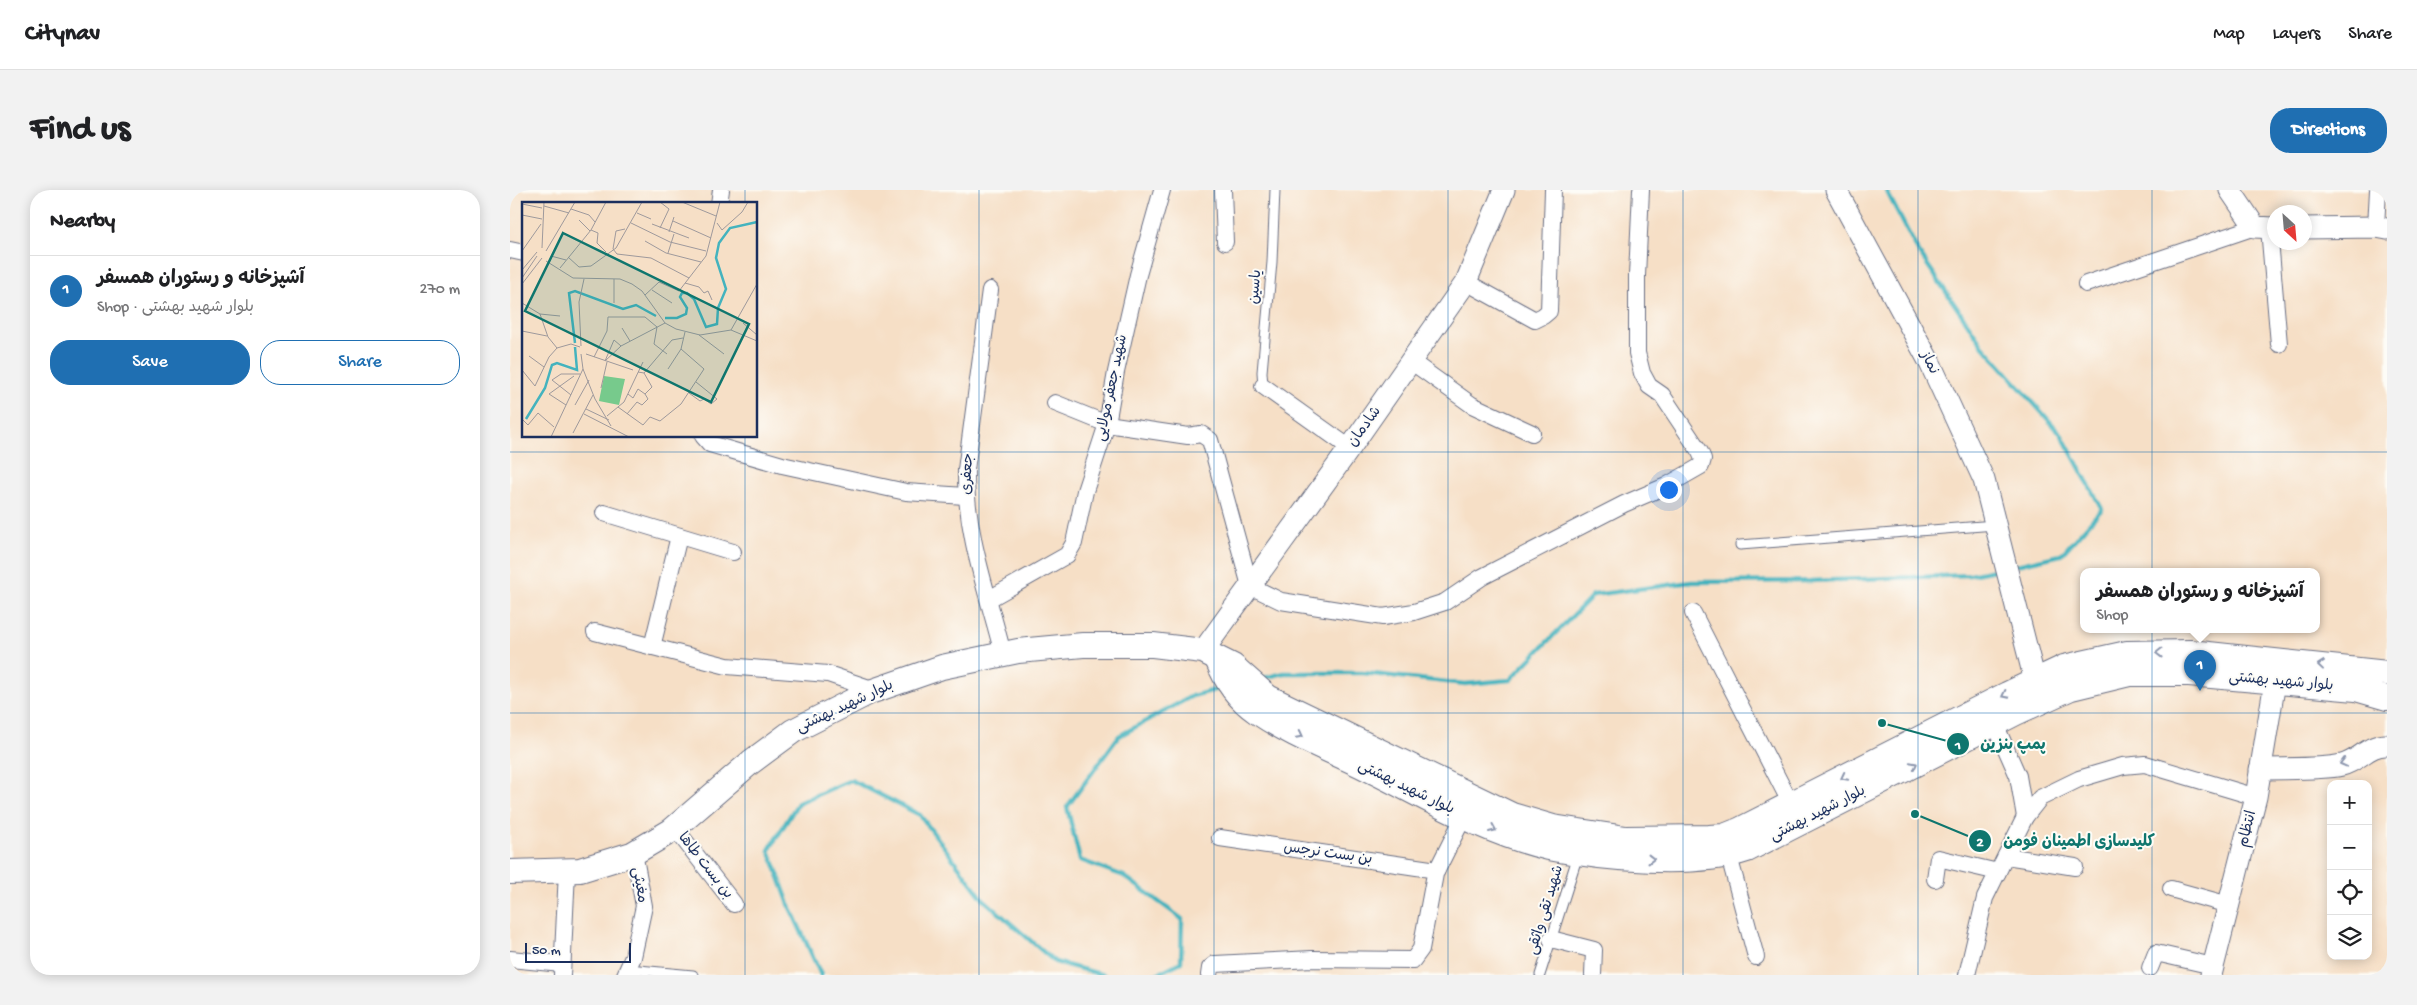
<!DOCTYPE html>
<html lang="en">
<head>
<meta charset="utf-8">
<style>
	:root { --surface:#fff; --page:#f2f2f2; --text:#202124; --muted:#757577; --line:#e0e0e0; --accent:#1f6fb2 }
	body { margin:0; font-family:"Gochi Hand","Playpen Sans Arabic",sans-serif; background:var(--page); color:var(--text) }
	.controls { position:absolute; right:15px; bottom:15px; display:grid; overflow:hidden; border-radius:10px; box-shadow:0 2px 12px #0003 }
	.controls button { width:45px; height:45px; display:grid; place-items:center; padding:0; border:0; border-bottom:1px solid var(--line); background:var(--surface); color:var(--text); font:25px sans-serif }
	.compass { position:absolute; left:1757px; top:15px; width:45px; height:45px; border-radius:50%; background:var(--surface); box-shadow:0 2px 12px #0003; rotate:154deg }
	.scale { position:absolute; left:15px; bottom:12px; width:106px; box-sizing:border-box; padding-left:5px; border:2px solid #1b2f5e; border-top:0; font-size:14px; line-height:18px; white-space:nowrap; color:#1b2f5e; -webkit-text-stroke:4px #fdfcf7; paint-order:stroke }
	.you { position:absolute; left:1158px; top:299px; width:18px; height:18px; margin:-12px; border:4px solid #fff; border-radius:50%; background:#1a73e8; box-shadow:0 0 0 8px #1a73e833 }
	.badge { display:grid; place-items:center; width:32px; height:32px; border-radius:50%; background:var(--accent); color:#fff; font-size:16px; font-weight:700 }
	.pin { position:absolute; translate:-50% -41px; filter:drop-shadow(0 1px 2px #0008) }
	.pin::after { content:''; position:absolute; top:26px; width:18px; height:15px; background:inherit; clip-path:polygon(0 0,100% 0,50% 100%) }
	.popup { position:absolute; left:1570px; top:378px; width:240px; height:65px; box-sizing:border-box; display:grid; place-content:center; border-radius:10px; background:var(--surface); filter:drop-shadow(0 1px 4px #0005); font-size:16px; white-space:nowrap; color:var(--muted) }
	.popup b { font-size:19px; color:var(--text) }
	.popup::after { content:''; position:absolute; left:50%; top:100%; margin-left:-10px; border:10px solid transparent; border-top-color:var(--surface) }
	.list { margin:0; padding:0; list-style:none }
	h2 { display:flex; justify-content:space-between; align-items:center; height:65px; margin:0; padding:0 20px; font-size:21px }
	h2 small { font-size:16px; font-weight:400; color:var(--muted) }
	.list li { display:grid; grid-template-columns:32px 1fr auto; gap:15px; align-items:center; box-sizing:border-box; height:70px; padding:0 20px; border-top:1px solid var(--line) }
	.list b { display:block; font-size:19px; white-space:nowrap }
	.list p { margin:0; font-size:16px; white-space:nowrap; color:var(--muted) }
	.list em { font-size:16px; font-style:normal; color:var(--muted) }
	.actions { display:flex; gap:10px; padding:15px 20px }
	.actions a { flex:1; padding:11px 0; border:1px solid var(--accent); border-radius:20px; text-align:center; font-size:18px; color:var(--accent) }
	.actions .main { background:var(--accent); color:#fff }
	.icon { flex:none; width:28px; height:28px; fill:none; stroke:currentColor; stroke-width:2; stroke-linecap:round; stroke-linejoin:round }
	.map { position:relative; flex:none; width:1877px; height:785px; overflow:hidden; border-radius:20px }
	header { display:flex; align-items:center; gap:30px; box-sizing:border-box; height:70px; padding:0 25px; background:var(--surface); border-bottom:1px solid var(--line) }
	header strong { font-size:24px }
	nav { display:flex; gap:28px; margin-inline-start:auto; font-size:18px }
	.intro { display:flex; align-items:center; justify-content:space-between; box-sizing:border-box; height:120px; padding:0 30px }
	h1 { margin:0; font-size:35px }
	.button { padding:12px 22px; border-radius:20px; background:var(--accent); color:#fff; font-size:18px; font-weight:700 }
	main { display:flex; gap:30px; padding:0 30px }
	aside { flex:1; background:var(--surface); border-radius:20px; box-shadow:0 2px 12px #0003 }
	.map>svg:first-child { display:block }
	.lines { fill:none; stroke-linecap:round; stroke-linejoin:round }
	.stream { stroke:#44b3be; stroke-width:4.5 }
	.service-casing { stroke:#686d82; stroke-width:11 }
	.minor-casing { stroke:#686d82; stroke-width:18 }
	.tertiary-casing { stroke:#686d82; stroke-width:23 }
	.secondary-casing { stroke:#686d82; stroke-width:26 }
	.service { stroke:#fff; stroke-width:9 }
	.minor { stroke:#fff; stroke-width:16 }
	.tertiary { stroke:#fff; stroke-width:21 }
	.secondary { stroke:#fff; stroke-width:24 }
	.oneway { stroke:#8d97ae }
	.grid { fill:none; stroke:#1f6fb2; stroke-width:1; stroke-opacity:0.55 }
	.labels { text-anchor:middle; dominant-baseline:central; stroke-width:4; stroke-linejoin:round; paint-order:stroke }
	.street-label { font-size:15px; fill:#1b2f5e; stroke:#fdfcf7 }
	.inset-river { fill:none; stroke:#44b3be; stroke-width:2.5 }
	.inset-road { fill:none; stroke:#9e999c; stroke-width:1 }
	.view { fill:#0f766e; fill-opacity:0.15; stroke:#0f766e; stroke-width:2.5 }
	.inset-edge { fill:none; stroke:#1b2f5e; stroke-width:2.5 }
	.leader { fill:none; stroke:#0f766e; stroke-width:2 }
	.callout-dot { fill:#0f766e; stroke:#fdfcf7; stroke-width:2 }
	.mark-label { font-size:15px; text-anchor:middle; font-weight:bold; fill:#fff }
	.callout-label { font-size:16px; text-anchor:middle; font-weight:bold; fill:#0f766e; stroke:#fdfcf7; stroke-width:4; stroke-linejoin:round; paint-order:stroke }
</style>
</head>
<body>
<header>
<strong>Citynav</strong>
<nav><a>Map</a><a>Layers</a><a>Share</a></nav>
</header>
<div class="intro"><h1>Find us</h1><a class="button">Directions</a></div>
<main>
<aside>
<h2>Nearby<small></small></h2>
<ul class="list">
<li><span class="badge">1</span><div><b>آشپزخانه و رستوران همسفر</b><p>Shop · بلوار شهید بهشتی</p></div><em>270 m</em></li>
</ul>
<div class="actions"><a class="main">Save</a><a>Share</a></div>
</aside>
<div class="map">
<svg width="1877" height="785" viewBox="0 0 1877 785">
	<rect width="100%" height="100%" fill="#fdfcf7"/>
	<filter id="ink" filterUnits="userSpaceOnUse"><feTurbulence type="fractalNoise" baseFrequency=".02" numOctaves="2"/><feDisplacementMap in="SourceGraphic" scale="10" xChannelSelector="R" yChannelSelector="G"/><feConvolveMatrix kernelMatrix="1 2 1 2 8 2 1 2 1" color-interpolation-filters="sRGB"/></filter>
	<filter id="wash" filterUnits="userSpaceOnUse"><feTurbulence type="fractalNoise" baseFrequency=".0096" numOctaves="4" result="noise"/><feDisplacementMap in="SourceGraphic" scale="20" xChannelSelector="R" yChannelSelector="G"/><feGaussianBlur stdDeviation="1.12" result="paint"/><feColorMatrix in="noise" values="0 0 0 0 0 0 0 0 0 0 0 0 0 0 0 0 0 1.4 0 .05"/><feComposite in="paint" operator="in"/></filter>
	<g filter="url(#wash)">
		<rect width="100%" height="100%" fill="#f6dfc6"/>
		<g class="lines">
			<!-- stream -->
			<g class="stream">
				<path d="M1376 0 1408 61 1473 156 1551 244 1592 319 1551 365 1502 376"/>
				<path d="M750 489 774 483H853L955 494 1000 490 1083 405 1181 392 1300 391 1460 385 1490 379"/>
				<path d="M311 785 280 717 259 660 288 613 341 590 410 625 473 709 545 772 594 785"/>
				<path d="M645 785 671 772 672 729 614 686 570 670 557 617 609 546 682 506 713 498"/>
			</g>
		</g>
	</g>
	<g filter="url(#ink)">
		<g class="lines">
			<!-- service casing -->
			<g class="service-casing">
				<g id="service">
					<path d="M753 196 752 182 762 72 765 0"/>
					<path d="M1230 355 1485 335"/>
					<path d="M118 779 183 785"/>
					<path d="M1030 785 1068 665"/>
				</g>
			</g>
			<!-- minor casing -->
			<g class="minor-casing">
				<g id="minor">
					<path d="M713 0 715 52"/>
					<path d="M209 14 211 0"/>
					<path d="M1866 37 1868 0"/>
					<path d="M1759 38 1769 154"/>
					<path d="M0 60 14 63"/>
					<path d="M956 92 1025 130 1033 126 1039 121 1043 0"/>
					<path d="M1576 94 1745 37"/>
					<path d="M480 100 456 280C455 343 478 404 493 464"/>
					<path d="M902 172 962 215 1022 243"/>
					<path d="M753 196 840 258"/>
					<path d="M545 213 597 234 678 246 691 244 700 250 740 396 771 411 873 427 904 422 935 412 972 387 1114 314 1156 296 1191 276 1193 269 1190 262 1152 205 1139 196 1132 183 1127 163V86L1131 0"/>
					<path d="M193 246 200 254 272 275 396 302 455 306"/>
					<path d="M94 323 223 362"/>
					<path d="M479 409 557 365 564 353 575 301 597 234 606 182 628 85 652 0"/>
					<path d="M1183 423 1281 614"/>
					<path d="M85 442 217 476 318 484 365 500"/>
					<path d="M142 457 169 346"/>
					<path d="M1485 534 1508 586 1515 627"/>
					<path d="M165 638 224 714"/>
					<path d="M710 648 927 680"/>
					<path d="M1219 666 1246 767"/>
					<path d="M1496 666 1565 677"/>
					<path d="M1425 689 1428 668 1488 682"/>
					<path d="M1661 699 1719 715"/>
					<path d="M1041 749 1084 760 1083 785"/>
					<path d="M0 769 52 774"/>
					<path d="M1640 778 1646 763 1703 776"/>
					<path d="M52 785 57 681"/>
					<path d="M115 785 123 767 134 716 124 663"/>
					<path d="M699 785 700 778 705 774 802 769 903 770 911 759 925 684 958 618"/>
					<path d="M1457 785 1475 708 1515 627 1530 608 1569 589 1613 576 1635 574 1746 607"/>
				</g>
			</g>
			<!-- tertiary casing -->
			<g class="tertiary-casing">
				<g id="tertiary">
					<path d="M1326 0 1420 173 1474 290 1525 491"/>
					<path d="M1720 0 1745 37 1764 38"/>
					<path d="M1794 38 1866 37 1877 39"/>
					<path d="M693 461 840 258 956 92 994 0"/>
					<path d="M1750 579C1775 578 1809 580 1832 575 1849 571 1859 554 1877 555"/>
					<path d="M1701 785 1746 607 1765 492"/>
				</g>
			</g>
			<!-- secondary casing -->
			<g class="secondary-casing">
				<g id="secondary">
					<path d="M707 469C715 490 728 509 747 522 779 544 817 559 852 576 912 605 973 643 1039 658 1093 669 1184 678 1237 660L1506 523 1561 498 1619 484H1679L1846 499 1877 508"/>
					<path d="M0 682 70 680 122 664 161 641 241 572 283 541 360 502 432 477 508 461 573 455H643L693 461 723 476 758 507 1002 625 1043 637 1116 648 1199 647 1214 646 1229 640 1497 504 1554 477 1617 463 1680 462 1877 483"/>
				</g>
			</g>
			<!-- service -->
			<use href="#service" class="service"/>
			<!-- minor -->
			<use href="#minor" class="minor"/>
			<!-- tertiary -->
			<use href="#tertiary" class="tertiary"/>
			<!-- secondary -->
			<use href="#secondary" class="secondary"/>
		</g>
		<!-- one-way arrows -->
		<defs><path id="oneway-chevron" d="M-2-3.5L2.5 0L-2 3.5" fill="none" stroke-width="1.6" stroke-linecap="round" stroke-linejoin="round" transform="scale(1.25)"/></defs>
		<g class="oneway">
			<use href="#oneway-chevron" transform="translate(1649 463) rotate(179)"/>
			<use href="#oneway-chevron" transform="translate(1811 475) rotate(-174)"/>
			<use href="#oneway-chevron" transform="translate(1495 505) rotate(154)"/>
			<use href="#oneway-chevron" transform="translate(790 545) rotate(27)"/>
			<use href="#oneway-chevron" transform="translate(1833 573) rotate(166)"/>
			<use href="#oneway-chevron" transform="translate(1404 575) rotate(-27)"/>
			<use href="#oneway-chevron" transform="translate(1334 587) rotate(153)"/>
			<use href="#oneway-chevron" transform="translate(983 639) rotate(24)"/>
			<use href="#oneway-chevron" transform="translate(1141 669)"/>
		</g>
	</g>
	<!-- grid -->
	<path class="grid" d="M235 0V14M469 0V785M704 0V785M938 0V785M1173 0V785M1408 0V785M1642 0V785M235 246V785M0 262H1877M0 523H1877"/>
	<g class="labels">
		<!-- street labels -->
		<g class="street-label">
			<text transform="translate(746 97) rotate(-85)">یاسین</text>
			<text transform="translate(1419 173) rotate(63)">نماز</text>
			<text transform="translate(602 198) rotate(-78)">شهید جعفر مولایی</text>
			<text transform="translate(855 237) rotate(-54)">شادمان</text>
			<text transform="translate(458 284) rotate(-87)">جعفری</text>
			<text transform="translate(1771 492) rotate(5)">بلوار شهید بهشتی</text>
			<text transform="translate(335 517) rotate(-25)">بلوار شهید بهشتی</text>
			<text transform="translate(896 598) rotate(26)">بلوار شهید بهشتی</text>
			<text transform="translate(1308 624) rotate(-27)">بلوار شهید بهشتی</text>
			<text transform="translate(1738 639) rotate(-76)">انتظام</text>
			<text transform="translate(818 664) rotate(8)">بن بست نرجس</text>
			<text transform="translate(195 676) rotate(52)">بن بست طاها</text>
			<text transform="translate(129 695) rotate(81)">مغیثی</text>
			<text transform="translate(1036 720) rotate(-73)">شهید تقی واثقی</text>
		</g>
	</g>
	<!-- overview -->
	<g transform="translate(12 12)">
		<rect width="235" height="235" fill="#f6dfc6"/>
		<path d="M82 174 103 177 97 203 77 199Z" fill="#77ca8c"/>
		<path class="inset-river" d="M143 116H155L164 112 165 106 158 95 160 91H165L172 97 184 125 195 122 196 106 204 87 194 56 197 41 208 26 235 20M53 141 47 91 53 89 101 107 114 103 134 114M4 217 23 186 30 163 35 161 55 168 53 145"/>
		<path class="inset-road" d="M138 0 147 7 138 26M160 0 194 14M0 2 20 6M22 4 47 11M49 7 67 13 73 20M115 11 129 17M0 13 20 17M57 18 68 29M151 19 189 36M109 21 148 40 184 49M195 21 200 28 220 10 226 0M130 22 167 36M69 28 76 31 75 41 84 50M147 30 152 15M123 39 144 51 179 60M20 46 22 0M91 47 95 52 129 56 167 76M91 47 94 29 103 27M0 49 19 22M24 49 53 0M146 51 152 32M29 54 44 58M46 55 57 65 69 64 94 46 120 0M24 59 51 76 98 77 110 82 120 89 143 121 154 127 178 133 209 128 235 139M38 66 69 28 84 0M0 68 15 50M0 76 15 54M92 77V101M163 81 177 85 182 91 186 89 190 98M0 82 20 56M130 88 150 101M123 93 137 80 157 89 184 54 198 0M0 101 18 112 38 114M18 112 26 135 35 146M221 121 235 133M100 126 108 139M209 128 235 82M0 129 25 134M177 133 202 152M59 144 57 100 62 77M64 152 111 168M7 154 22 165M72 155 85 129 86 115H123L135 125 132 142 145 152M83 159 99 144 143 121M83 159 92 138 99 144M61 167 73 197 89 224M146 167 159 147 163 130M0 168 13 184 27 155 35 146 49 142 58 145M122 171 150 138 161 136M79 186 85 160M167 191 178 199 182 197 189 202 195 197 174 180M106 192 111 196 116 187 123 192 130 185 122 171 116 170M49 193 30 178 39 172H58M44 203 27 192 52 174M53 203 67 178M96 205 121 223 128 215 138 219 159 202 182 167 159 147M64 207 87 218M62 212 107 235M105 212 115 200 120 203 126 197 123 192M85 214 102 200 121 160M0 217 6 223 16 211 32 225M51 231 71 193M29 235 61 167 59 152"/>
		<path class="view" d="M41 31 227 122 189 200 3 109Z"/>
		<rect width="235" height="235" class="inset-edge"/>
	</g>
	<!-- callouts -->
	<path class="leader" d="M1372 533L1448 554M1405 624L1470 651"/>
	<g class="callout-dot">
		<circle cx="1372" cy="533" r="5"/>
		<circle cx="1405" cy="624" r="5"/>
		<circle cx="1448" cy="554" r="12"/>
		<circle cx="1470" cy="651" r="12"/>
	</g>
	<g class="mark-label">
		<text x="1448" y="559">1</text>
		<text x="1470" y="656">2</text>
	</g>
	<g class="callout-label">
		<text x="1503" y="559">پمپ بنزین</text>
		<text x="1569" y="656">کلیدسازی اطمینان فومن</text>
	</g>
</svg>
<div class="controls">
<button>+</button>
<button>−</button>
<button><svg class="icon" aria-label="locate" viewBox="0 0 24 24"><circle cx="12" cy="12" r="6"/><path d="M12 2v4M12 18v4M2 12h4M18 12h4"/></svg></button>
<button><svg class="icon" aria-label="layers" viewBox="0 0 24 24"><path d="M12 4l9 5-9 5-9-5zM3 14l9 5 9-5"/></svg></button>
</div>
<svg class="compass" viewBox="-18 -18 36 36"><path d="M0-13l5 13h-10z" fill="#e53935"/><path d="M0 13l5-13h-10z" fill="#757577"/></svg>
<div class="scale">50 m</div>
<div class="you"></div>
<div class="pin badge" style="left:1690px;top:501px">1</div>
<div class="popup"><b>آشپزخانه و رستوران همسفر</b>Shop</div>
</div>
</main>
</body>
</html>
